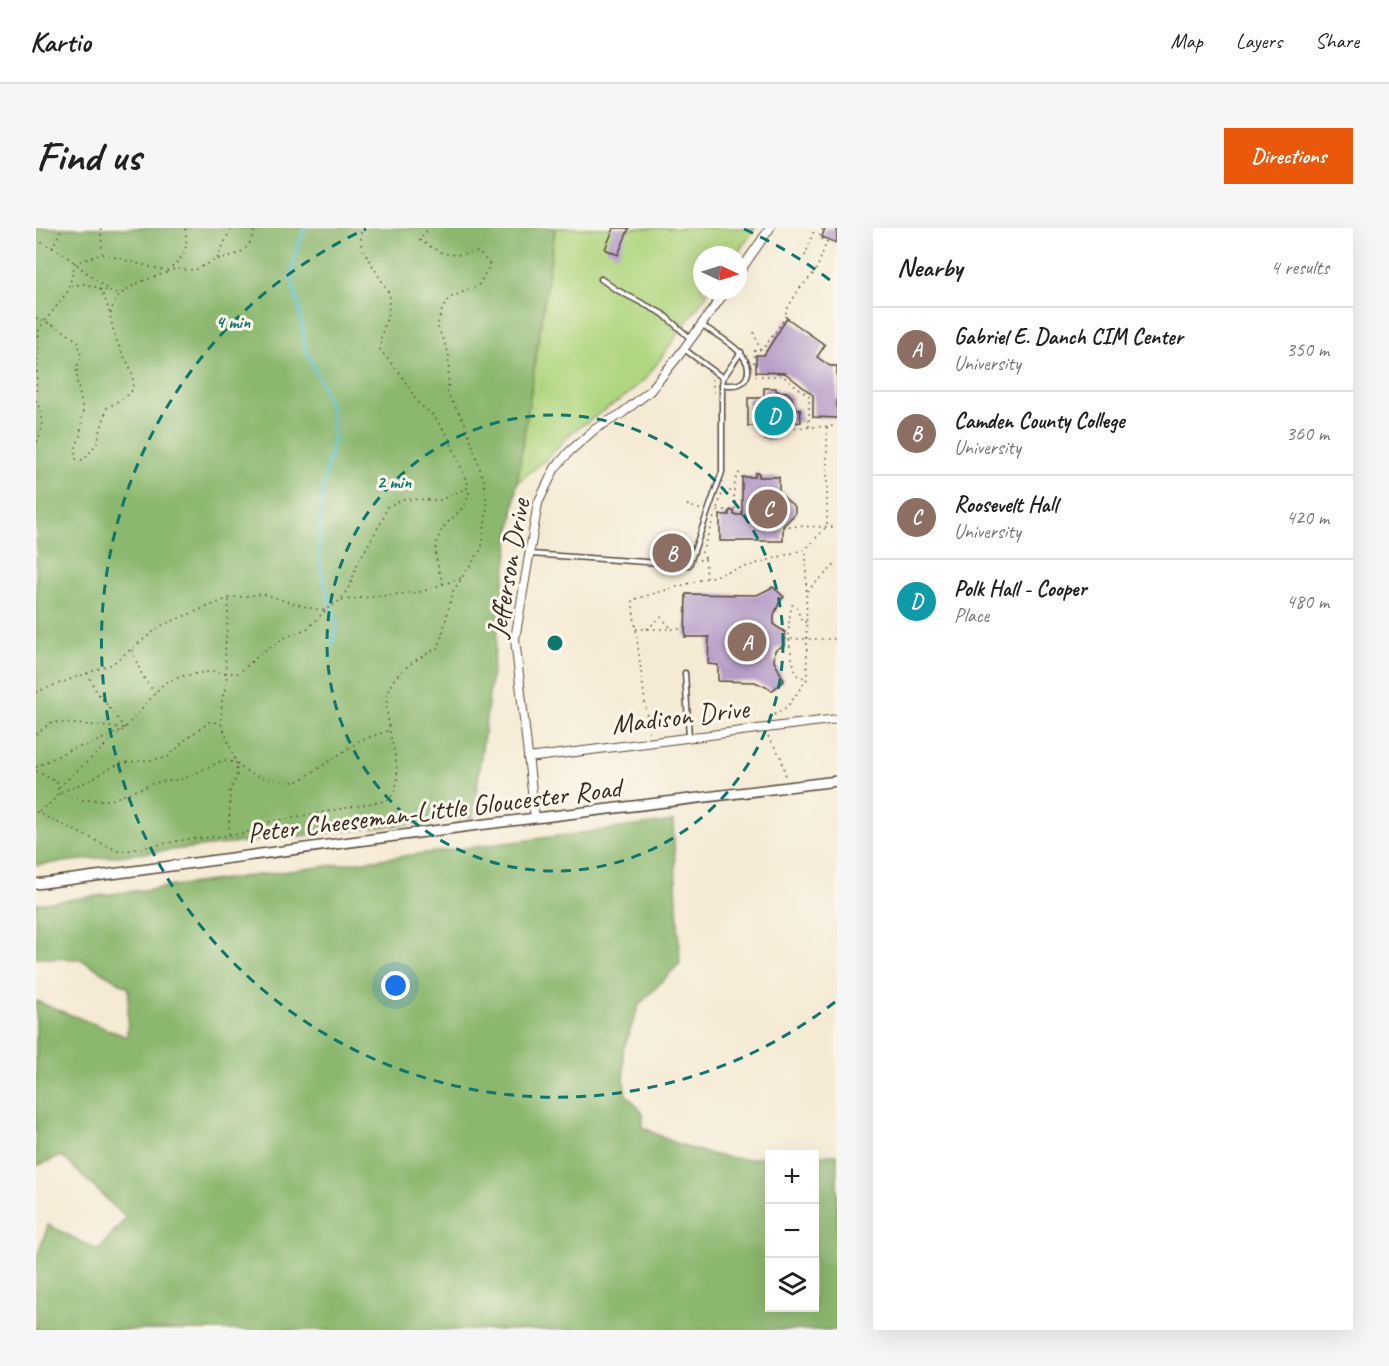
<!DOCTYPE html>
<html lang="en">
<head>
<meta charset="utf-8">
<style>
	:root { --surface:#fff; --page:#f6f6f6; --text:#202124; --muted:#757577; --line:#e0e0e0; --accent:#ea580c }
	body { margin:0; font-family:Caveat,sans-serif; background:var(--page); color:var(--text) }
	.controls { position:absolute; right:18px; bottom:18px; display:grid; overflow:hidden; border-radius:0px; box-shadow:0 6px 24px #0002 }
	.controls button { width:54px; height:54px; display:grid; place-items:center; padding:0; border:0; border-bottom:2px solid var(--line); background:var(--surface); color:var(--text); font:30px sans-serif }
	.compass { position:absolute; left:657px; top:18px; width:54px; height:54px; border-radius:50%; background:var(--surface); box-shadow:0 6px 24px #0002; rotate:94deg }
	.you { position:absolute; left:360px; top:758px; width:21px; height:21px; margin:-15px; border:4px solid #fff; border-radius:50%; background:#1a73e8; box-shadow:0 0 0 9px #1a73e833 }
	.badge { display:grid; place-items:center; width:39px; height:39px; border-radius:50%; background:var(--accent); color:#fff; font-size:20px; font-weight:700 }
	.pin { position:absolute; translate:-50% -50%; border:3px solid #fff; box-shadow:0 2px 6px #0006 }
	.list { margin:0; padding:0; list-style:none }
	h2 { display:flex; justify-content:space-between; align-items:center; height:78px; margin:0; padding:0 24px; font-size:26px }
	h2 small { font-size:20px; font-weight:400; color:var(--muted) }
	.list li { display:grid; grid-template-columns:39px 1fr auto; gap:18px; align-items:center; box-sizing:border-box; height:84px; padding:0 24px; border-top:2px solid var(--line) }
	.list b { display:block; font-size:22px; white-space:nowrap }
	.list p { margin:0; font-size:20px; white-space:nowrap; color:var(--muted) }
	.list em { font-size:20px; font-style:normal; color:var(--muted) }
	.icon { flex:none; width:33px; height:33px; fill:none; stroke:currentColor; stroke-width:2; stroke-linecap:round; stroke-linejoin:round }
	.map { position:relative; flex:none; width:801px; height:1102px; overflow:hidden; border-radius:0px }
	header { display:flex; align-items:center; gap:36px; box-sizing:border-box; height:84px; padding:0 30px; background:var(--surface); border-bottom:2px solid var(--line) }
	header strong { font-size:28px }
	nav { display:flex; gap:33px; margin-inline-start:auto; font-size:21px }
	.intro { display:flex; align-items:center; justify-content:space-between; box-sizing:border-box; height:144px; padding:0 36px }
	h1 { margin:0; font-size:42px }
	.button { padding:15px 27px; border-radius:0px; background:var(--accent); color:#fff; font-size:21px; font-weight:700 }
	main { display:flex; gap:36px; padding:0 36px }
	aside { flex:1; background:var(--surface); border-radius:0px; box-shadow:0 6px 24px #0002 }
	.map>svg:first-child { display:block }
	.green { fill:#b1d680; stroke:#76804f; stroke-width:1.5 }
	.forest { fill:#8cb76e; stroke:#647046; stroke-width:1.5 }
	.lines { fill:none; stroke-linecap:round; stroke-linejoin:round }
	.stream { stroke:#5ac2d7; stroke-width:3 }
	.building { fill:#b59cc7 }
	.service-casing { stroke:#574739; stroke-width:7 }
	.minor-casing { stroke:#574739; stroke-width:10 }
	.tertiary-casing { stroke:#574739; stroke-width:12 }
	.path { stroke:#574739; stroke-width:1.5; stroke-dasharray:1.5 4.5; stroke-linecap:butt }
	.service { stroke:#fff; stroke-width:4 }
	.minor { stroke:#fff; stroke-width:8 }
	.tertiary { stroke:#fff; stroke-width:9 }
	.ring { fill:none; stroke:#0f766e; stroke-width:3; stroke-dasharray:10 8 }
	.labels { text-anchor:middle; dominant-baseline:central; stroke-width:6; stroke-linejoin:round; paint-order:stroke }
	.street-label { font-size:28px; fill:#3b2a1e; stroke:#fbf7ec }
	.centre { fill:#0f766e; stroke:#fbf7ec; stroke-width:3 }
	.ring-label { font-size:18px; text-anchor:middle; font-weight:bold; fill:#0f766e; stroke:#fbf7ec; stroke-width:6; stroke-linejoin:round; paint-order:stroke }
</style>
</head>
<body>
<header>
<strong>Kartio</strong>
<nav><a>Map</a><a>Layers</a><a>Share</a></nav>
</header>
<div class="intro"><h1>Find us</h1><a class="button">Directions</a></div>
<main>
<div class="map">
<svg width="801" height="1102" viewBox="0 0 801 1102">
	<rect width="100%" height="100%" fill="#fbf7ec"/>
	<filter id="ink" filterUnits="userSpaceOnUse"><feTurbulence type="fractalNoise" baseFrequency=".0167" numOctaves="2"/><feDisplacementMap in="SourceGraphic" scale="12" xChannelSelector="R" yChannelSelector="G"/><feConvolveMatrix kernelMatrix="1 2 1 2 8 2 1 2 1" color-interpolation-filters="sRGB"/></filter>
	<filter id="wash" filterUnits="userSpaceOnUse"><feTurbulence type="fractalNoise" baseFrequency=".008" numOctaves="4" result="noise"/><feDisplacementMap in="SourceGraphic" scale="24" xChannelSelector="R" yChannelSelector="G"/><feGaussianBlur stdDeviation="1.35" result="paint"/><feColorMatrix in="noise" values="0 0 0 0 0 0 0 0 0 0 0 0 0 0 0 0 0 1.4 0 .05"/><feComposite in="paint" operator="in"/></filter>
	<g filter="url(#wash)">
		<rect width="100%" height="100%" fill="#f5ead4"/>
		<!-- green -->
		<path class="green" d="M517 0H719L700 27H666V63H673L611 149 591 167 535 205 510 231 481 255 519 3Z"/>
		<!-- forest -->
		<g class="forest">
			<path d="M0 0H517L519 2 481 255 437 589 0 637Z"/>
			<path d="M637 593 644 735 603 777 587 822 589 865 607 885V899C637 916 670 928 705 931 714 932 725 929 733 927L734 1080H778L779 927H801V1102H0V1032L12 997 62 1022 90 990 26 928 0 938V773L91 809 93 760 44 731 0 730V676Z"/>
		</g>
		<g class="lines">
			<!-- stream -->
			<path class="stream" d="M269 0 260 23 255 51 262 75 270 122 294 175 298 211 291 238 286 269 283 327 289 358 301 397 296 418"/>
		</g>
		<g id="blocks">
			<!-- building -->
			<g class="building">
				<path d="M578 0H593L582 27 569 21Z"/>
				<path d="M789 0H801V15L786 9Z"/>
				<path d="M751 90 789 117 781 129 794 138H801V190L777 189V167L749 145 720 144V127H728Z"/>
				<path d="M728 160H740V163L751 164 756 169 757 180 764 181 765 194 751 195 749 201 740 203V212H729V198H712V170H728Z"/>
				<path d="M719 245H723V249H743V265L759 279V286L747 298V313H684V287H693V283H698V287H706V249H719Z"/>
				<path d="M737 359 748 369 744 373 738 387V397L749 404V417L739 422 738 433 748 452 736 463 732 460 719 454 682 453V437L672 436 673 409H649L650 366 721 367Z"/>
			</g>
		</g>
	</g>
	<g filter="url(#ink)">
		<use href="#blocks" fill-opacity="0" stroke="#574739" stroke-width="1.5"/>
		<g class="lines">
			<!-- service casing -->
			<g class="service-casing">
				<g id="service">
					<path d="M565 51 579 61 627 86 655 111"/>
					<path d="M666 97C681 108 719 126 711 148 707 159 695 157 686 157"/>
					<path d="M648 121 687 150"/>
					<path d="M494 326 653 337 686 244V157L687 150 705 124"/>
					<path d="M649 445 653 509"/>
				</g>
			</g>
			<!-- minor casing -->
			<g class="minor-casing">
				<g id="minor">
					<path d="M702 46 734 0"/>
					<path d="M492 530 801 491"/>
					<path d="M499 590 479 411 502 275 519 240 534 223 559 201 585 186 614 163 644 126 690 63"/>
				</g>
			</g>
			<!-- tertiary casing -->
			<g class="tertiary-casing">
				<path id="tertiary" d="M0 656 442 597 801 553"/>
			</g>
			<!-- path -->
			<g class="path">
				<path d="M65 0 66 25"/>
				<path d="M0 12 25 24 75 64 84 67"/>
				<path d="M16 20 26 0"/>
				<path d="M769 28 779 0"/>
				<path d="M182 31C205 26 213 24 219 0"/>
				<path d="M131 43C148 30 153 21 149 0"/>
				<path d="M63 61 73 63"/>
				<path d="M75 86C78 59 112 51 133 44"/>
				<path d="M0 90 23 100 42 113 45 128 41 139V154L47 182 44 208 39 222 40 231 48 232 61 215 71 180 95 165C102 141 88 134 81 113 73 93 76 80 63 60L49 56 33 58"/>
				<path d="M718 104 724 122"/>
				<path d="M718 135V123L727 121 752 86 749 84 764 60 780 43 791 13 783 10 787 0"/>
				<path d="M719 148H747L773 168V200"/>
				<path d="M676 151 678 165"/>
				<path d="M0 163 3 101 32 63 39 35 66 26 130 43 140 41 159 42 181 31 195 0"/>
				<path d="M0 172C6 187 9 201 0 215"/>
				<path d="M753 200 801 198"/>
				<path d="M651 277 666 282"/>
				<path d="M682 282H699"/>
				<path d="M700 287C699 274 694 249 706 243"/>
				<path d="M747 298 801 299"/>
				<path d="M669 331 671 350"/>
				<path d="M663 332 669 330 666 324 687 263H699"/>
				<path d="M407 356C403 342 396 324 402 310 410 287 433 286 433 260"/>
				<path d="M771 363 801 335"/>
				<path d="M193 372 189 423 190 445H203L223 427 248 410 272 400 289 383"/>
				<path d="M306 372 384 364 425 350"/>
				<path d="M770 394H766L760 378 756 377C750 400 753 424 761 447L771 451"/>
				<path d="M600 401H649"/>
				<path d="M611 401 625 389 634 399"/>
				<path d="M749 411H801"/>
				<path d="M96 422C102 438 107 453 119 464"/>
				<path d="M51 445 60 463 89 500"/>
				<path d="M0 464 76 436 126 397 193 370 226 366 278 381 289 382 305 372 315 355 321 336 346 293 351 279 368 271 404 272 433 259 412 208 397 187 382 175 363 144 344 122 345 108 352 87 354 67 325 18V2L327 0"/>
				<path d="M733 490 752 478 771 451 770 322"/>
				<path d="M613 505 596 372 770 321 791 298V198"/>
				<path d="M0 506 16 494 88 500"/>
				<path d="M732 508 745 529 750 549"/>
				<path d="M0 539 33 522 55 516 86 502"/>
				<path d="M0 543 21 554 22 565 43 572H75L118 555 147 551 185 533 200 534 201 548 194 562 193 607"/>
				<path d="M23 559 89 500 128 455 147 448 176 443 190 445 191 454 186 471 185 495 200 534 206 541 220 548 251 555 265 552 323 513 354 502"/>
				<path d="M3 583 16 574 22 565 57 551 67 544 85 535 131 530 149 512 173 494 185 495"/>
				<path d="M0 584 84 624 147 612 207 606 233 594 353 572C363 558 362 550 360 533 357 517 347 479 352 464 358 442 385 429 403 419L417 363 446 320 451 278 448 253 429 195 412 167 413 126 401 97 406 82 413 70 442 58 454 37 443 24C413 29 409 28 383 12L393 0"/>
			</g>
			<!-- service -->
			<use href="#service" class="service"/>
			<!-- minor -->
			<use href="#minor" class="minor"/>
			<!-- tertiary -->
			<use href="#tertiary" class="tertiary"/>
		</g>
	</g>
	<!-- distance rings -->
	<g class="ring">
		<circle cx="519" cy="415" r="228"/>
		<path d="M799 774A455 455 0 1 1 330 1M708 1A455 455 0 0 1 799 56"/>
	</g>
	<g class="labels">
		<!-- street labels -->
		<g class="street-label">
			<text transform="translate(472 340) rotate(-80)">Jefferson Drive</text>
			<text transform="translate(644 488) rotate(-7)">Madison Drive</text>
			<text transform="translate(398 582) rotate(-7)">Peter Cheeseman-Little Gloucester Road</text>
		</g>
	</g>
	<circle cx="519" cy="415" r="9" class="centre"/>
	<g class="ring-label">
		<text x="197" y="100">4 min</text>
		<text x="358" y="260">2 min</text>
	</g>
</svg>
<div class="controls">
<button>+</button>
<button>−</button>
<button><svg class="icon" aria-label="layers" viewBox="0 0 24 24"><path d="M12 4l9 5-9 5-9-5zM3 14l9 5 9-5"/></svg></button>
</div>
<svg class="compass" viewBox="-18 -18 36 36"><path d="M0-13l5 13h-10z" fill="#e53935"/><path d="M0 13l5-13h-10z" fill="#757577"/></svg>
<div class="you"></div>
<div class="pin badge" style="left:711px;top:414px;background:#8d6e63">A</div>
<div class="pin badge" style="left:636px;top:325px;background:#8d6e63">B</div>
<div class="pin badge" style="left:732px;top:281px;background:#8d6e63">C</div>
<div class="pin badge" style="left:738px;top:188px;background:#0f9aa8">D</div>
</div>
<aside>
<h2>Nearby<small>4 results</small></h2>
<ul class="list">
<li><span class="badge" style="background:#8d6e63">A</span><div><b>Gabriel E. Danch CIM Center</b><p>University</p></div><em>350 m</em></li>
<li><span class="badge" style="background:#8d6e63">B</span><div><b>Camden County College</b><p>University</p></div><em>360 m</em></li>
<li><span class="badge" style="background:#8d6e63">C</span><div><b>Roosevelt Hall</b><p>University</p></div><em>420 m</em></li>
<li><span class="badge" style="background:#0f9aa8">D</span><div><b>Polk Hall - Cooper</b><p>Place</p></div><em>480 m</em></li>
</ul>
</aside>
</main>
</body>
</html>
